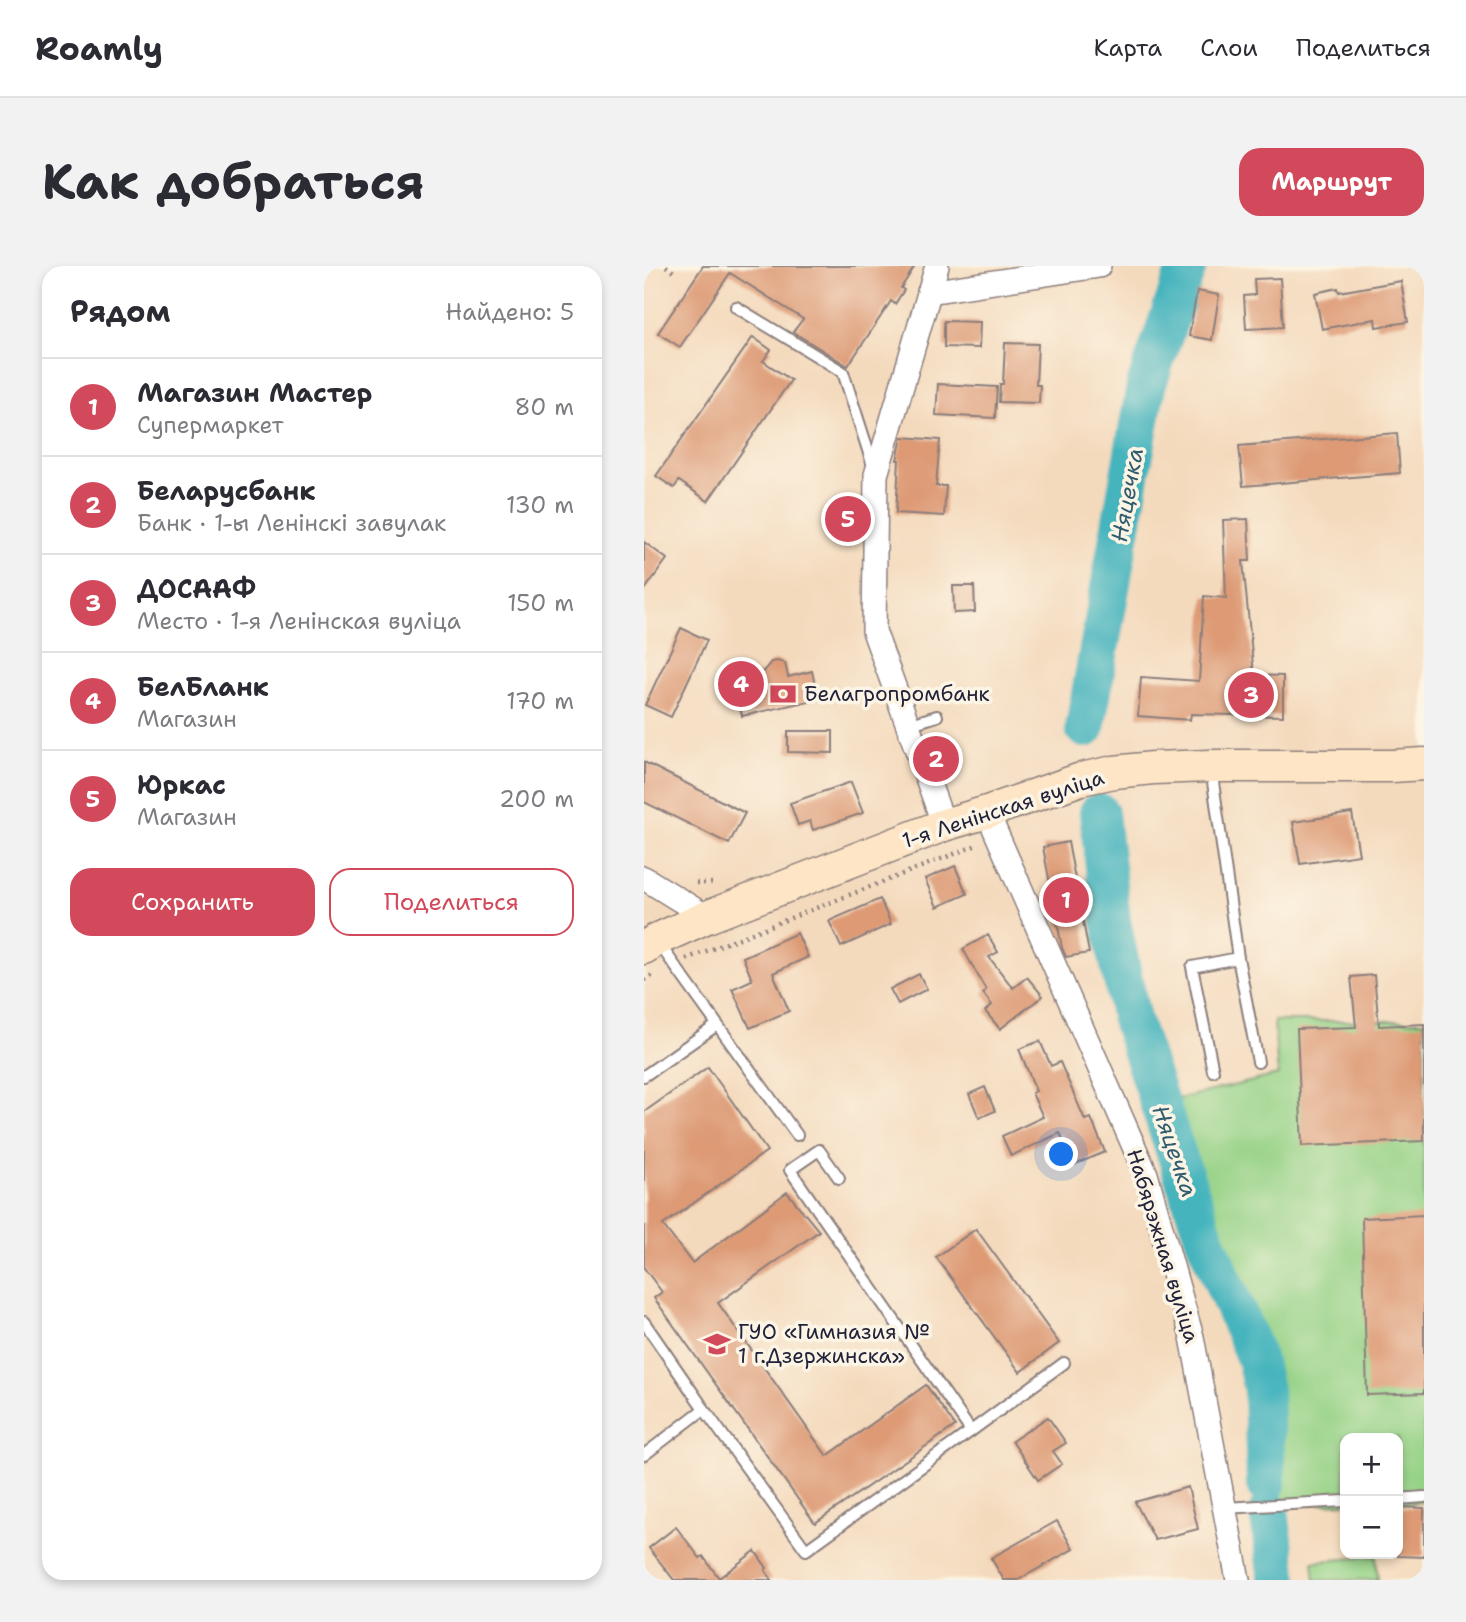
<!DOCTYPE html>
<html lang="ru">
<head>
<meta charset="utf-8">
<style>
	:root { --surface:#fff; --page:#f2f2f3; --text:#2b2b33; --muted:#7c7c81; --line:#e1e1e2; --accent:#d1495b }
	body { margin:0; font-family:"Shantell Sans",sans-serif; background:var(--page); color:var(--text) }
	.controls { position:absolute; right:21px; bottom:21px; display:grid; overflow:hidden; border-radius:14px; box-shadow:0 4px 10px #0003 }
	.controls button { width:63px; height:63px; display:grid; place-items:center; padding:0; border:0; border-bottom:2px solid var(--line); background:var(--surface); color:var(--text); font:35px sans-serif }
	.you { position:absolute; left:418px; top:889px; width:24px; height:24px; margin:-18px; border:5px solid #fff; border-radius:50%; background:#1a73e8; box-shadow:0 0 0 10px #1a73e833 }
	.badge { display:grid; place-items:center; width:46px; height:46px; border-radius:50%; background:var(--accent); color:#fff; font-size:23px; font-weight:700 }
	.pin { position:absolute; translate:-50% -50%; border:4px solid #fff; box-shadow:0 2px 7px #0006 }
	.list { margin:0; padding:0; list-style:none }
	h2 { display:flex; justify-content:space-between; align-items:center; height:91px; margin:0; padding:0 28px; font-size:30px }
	h2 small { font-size:23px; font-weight:400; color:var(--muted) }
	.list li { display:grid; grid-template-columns:46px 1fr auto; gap:21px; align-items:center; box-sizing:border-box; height:98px; padding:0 28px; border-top:2px solid var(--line) }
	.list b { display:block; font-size:26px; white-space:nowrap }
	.list p { margin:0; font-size:23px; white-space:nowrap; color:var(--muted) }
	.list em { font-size:23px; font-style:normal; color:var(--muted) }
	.actions { display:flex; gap:14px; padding:21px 28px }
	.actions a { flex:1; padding:16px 0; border:2px solid var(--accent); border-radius:21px; text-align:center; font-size:24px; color:var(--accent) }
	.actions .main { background:var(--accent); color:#fff }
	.map { position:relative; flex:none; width:780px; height:1314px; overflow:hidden; border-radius:21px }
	header { display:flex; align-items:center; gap:42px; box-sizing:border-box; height:98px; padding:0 35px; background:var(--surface); border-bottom:2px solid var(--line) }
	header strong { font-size:33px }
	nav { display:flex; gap:38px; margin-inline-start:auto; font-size:24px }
	.intro { display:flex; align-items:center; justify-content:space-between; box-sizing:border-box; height:168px; padding:0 42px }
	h1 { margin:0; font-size:49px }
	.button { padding:18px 32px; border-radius:21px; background:var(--accent); color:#fff; font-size:24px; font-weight:700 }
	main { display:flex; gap:42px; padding:0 42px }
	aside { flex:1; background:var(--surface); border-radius:21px; box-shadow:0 4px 10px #0003 }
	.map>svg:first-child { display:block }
	.green { fill:#95d286; stroke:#5c7a60; stroke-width:2 }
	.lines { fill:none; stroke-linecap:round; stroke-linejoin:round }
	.river { stroke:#45b4bd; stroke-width:40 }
	.building { fill:#dd9a75 }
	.lane-casing { stroke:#8b7e7c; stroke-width:14 }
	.street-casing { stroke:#8b7e7c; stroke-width:26 }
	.secondary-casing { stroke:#8b7e7c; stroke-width:35 }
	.path { stroke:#8b7e7c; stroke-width:4.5; stroke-dasharray:2 5; stroke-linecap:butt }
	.lane { stroke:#fff; stroke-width:10 }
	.street { stroke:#fff; stroke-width:23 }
	.secondary { stroke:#fde5c5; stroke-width:32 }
	.labels { text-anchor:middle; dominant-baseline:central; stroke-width:7; stroke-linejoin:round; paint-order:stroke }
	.poi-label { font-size:21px; fill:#22223b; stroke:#fcf5e5; text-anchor:start }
	.street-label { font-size:21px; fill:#22223b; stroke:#fcf5e5 }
	.water-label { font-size:23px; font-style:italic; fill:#305c6f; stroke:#fcf5e5 }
</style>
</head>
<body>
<header>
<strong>Roamly</strong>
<nav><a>Карта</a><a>Слои</a><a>Поделиться</a></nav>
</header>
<div class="intro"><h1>Как добраться</h1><a class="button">Маршрут</a></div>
<main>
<aside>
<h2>Рядом<small>Найдено: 5</small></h2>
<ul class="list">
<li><span class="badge">1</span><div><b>Магазин Мастер</b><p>Супермаркет</p></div><em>80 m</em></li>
<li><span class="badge">2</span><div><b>Беларусбанк</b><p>Банк · 1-ы Ленінскі завулак</p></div><em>130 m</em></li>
<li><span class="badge">3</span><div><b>ДОСААФ</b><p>Место · 1-я Ленінская вуліца</p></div><em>150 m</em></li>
<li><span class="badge">4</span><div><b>БелБланк</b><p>Магазин</p></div><em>170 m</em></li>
<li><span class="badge">5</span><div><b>Юркас</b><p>Магазин</p></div><em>200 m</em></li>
</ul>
<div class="actions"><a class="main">Сохранить</a><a>Поделиться</a></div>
</aside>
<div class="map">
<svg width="780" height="1314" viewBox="0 0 780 1314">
	<rect width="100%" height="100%" fill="#fcf5e5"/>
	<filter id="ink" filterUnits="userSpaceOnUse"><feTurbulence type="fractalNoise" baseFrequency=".0143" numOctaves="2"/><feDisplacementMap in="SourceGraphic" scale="14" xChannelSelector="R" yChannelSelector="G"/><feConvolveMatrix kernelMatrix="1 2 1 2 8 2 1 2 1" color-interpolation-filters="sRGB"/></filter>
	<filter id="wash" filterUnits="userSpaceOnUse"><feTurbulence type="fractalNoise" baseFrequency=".00686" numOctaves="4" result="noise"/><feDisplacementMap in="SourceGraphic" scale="28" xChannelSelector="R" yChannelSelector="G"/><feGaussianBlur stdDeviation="1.57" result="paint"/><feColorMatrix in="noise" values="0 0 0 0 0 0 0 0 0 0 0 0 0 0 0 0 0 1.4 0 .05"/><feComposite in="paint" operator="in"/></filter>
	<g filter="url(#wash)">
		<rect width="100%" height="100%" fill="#f4dabd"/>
		<!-- green -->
		<g class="green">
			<path d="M630 755H780V1236L754 1237V1172H701V1237L631 1239 630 1136 617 1072 567 958 534 833 634 809Z"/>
			<path d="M732 1290 734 1314H671L669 1296Z"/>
		</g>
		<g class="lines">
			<!-- river -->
			<g class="river">
				<path d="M441 462 502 120 543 0"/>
				<path d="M455 547 467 655 487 753 561 973 612 1092 619 1124 622 1218"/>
				<path d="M625 1245 634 1314"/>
			</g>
		</g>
		<g id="blocks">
			<!-- building -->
			<g class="building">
				<path d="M59 0H271L257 22 260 24 251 38 247 35 204 100 149 66 159 53 86 7 36 81 14 67Z"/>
				<path d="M636 12 639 61 602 63 600 30 611 29 610 13Z"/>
				<path d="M757 15 764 56 732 61 731 53 678 63 671 27 694 22 695 26Z"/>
				<path d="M553 25 575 29 568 74 545 70Z"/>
				<path d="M300 55 336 56 335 82 300 81Z"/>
				<path d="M109 71 127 84 119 95 147 114 64 235 35 215 30 222 12 210Z"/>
				<path d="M361 77 394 78 392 119H396L395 137 355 136 356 118H359Z"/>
				<path d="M294 118 353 121 351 152 292 149Z"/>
				<path d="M753 167 756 207 599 220 595 180Z"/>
				<path d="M258 171 296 174 292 220H302L300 250 252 247 255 194H253Z"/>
				<path d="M191 241 218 242 217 266 190 264Z"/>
				<path d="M604 253 606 295H599L610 409 639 410V450L547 448 546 454 494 450 497 411 555 415 560 330 582 332 579 254Z"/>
				<path d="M0 276 23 293 0 325Z"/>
				<path d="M309 320H330L331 346 310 347Z"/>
				<path d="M37 362 63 374 27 451 1 439Z"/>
				<path d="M133 395 141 397 144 411 168 405 174 433 98 450 90 413 118 407 127 396Z"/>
				<path d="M144 465H189V487L144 486Z"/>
				<path d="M0 496 101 547 85 578 0 536Z"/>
				<path d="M207 516 219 547 169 564 166 555 154 559 146 537Z"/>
				<path d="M708 547 715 589 656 598 649 556Z"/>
				<path d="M424 576 445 687 422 691 418 682 399 581Z"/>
				<path d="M311 600 323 628 293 641 281 613Z"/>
				<path d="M236 633 247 658 197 681 185 655Z"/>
				<path d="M153 667 164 691 129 707 145 745 106 762 88 723 108 714 99 691Z"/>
				<path d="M344 669 354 686 345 691 369 722 383 711 399 730 356 763 341 745 348 739 339 727 342 724 319 683Z"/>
				<path d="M275 708 283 723 254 738 246 723Z"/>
				<path d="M730 709 735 760 780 758V875L658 880 653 763 712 761 707 711Z"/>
				<path d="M396 775 407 800 416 796 441 854 447 852 461 886 430 899 416 867 367 890 358 870 399 851 388 827 392 825 375 783Z"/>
				<path d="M64 801 123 885 19 959 48 997 143 926 175 965 74 1037 183 1190 282 1119 311 1160 171 1257 10 1032 18 1026 0 1002V846Z"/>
				<path d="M341 821 351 845 335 852 325 828Z"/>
				<path d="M780 949V1127L723 1129 718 952Z"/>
				<path d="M332 963 415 1077 376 1106 292 991Z"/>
				<path d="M404 1151 422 1177 409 1185 418 1198 394 1214 368 1175Z"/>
				<path d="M544 1221 554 1263 511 1274 491 1236Z"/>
				<path d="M754 1241 780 1242V1291L754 1290Z"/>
				<path d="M413 1255 429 1283 374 1314H360L347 1292Z"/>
				<path d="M32 1261 56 1292 59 1290 75 1312 111 1285 123 1302 121 1304 128 1314H30L5 1282Z"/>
			</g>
		</g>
	</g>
	<g filter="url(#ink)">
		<use href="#blocks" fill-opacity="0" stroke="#8b7e7c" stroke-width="2"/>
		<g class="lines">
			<!-- lane casing -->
			<g class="lane-casing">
				<g id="lane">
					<path d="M92 41 199 106 230 203"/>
					<path d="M264 459 293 450"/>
					<path d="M567 502 594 692 614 796"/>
					<path d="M13 675 153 869"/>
					<path d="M569 805 548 701 594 692"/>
					<path d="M0 810 73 759"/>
					<path d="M0 1056 60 1143 0 1189"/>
					<path d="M60 1143 162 1284 327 1165 146 904 175 884 195 912"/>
					<path d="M327 1165 420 1097"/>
					<path d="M754 1233 780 1231"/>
					<path d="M581 1242 701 1235"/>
				</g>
			</g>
			<!-- street casing -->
			<g class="street-casing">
				<g id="street">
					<path d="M293 0 232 209 230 365 300 559"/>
					<path d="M285 26 455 0"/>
					<path d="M343 546 502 908 548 1071 594 1314"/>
					<path d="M0 612 63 651"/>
				</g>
			</g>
			<!-- secondary casing -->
			<g class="secondary-casing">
				<path id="secondary" d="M0 682 12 674 63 651 300 559 343 546 437 513 470 506 509 502 566 500H748L780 498"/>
			</g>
			<!-- path -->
			<g class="path">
				<path d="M22 0 32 8"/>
				<path d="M52 617H72"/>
				<path d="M42 693 333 579"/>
				<path d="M0 714 12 707"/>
			</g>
			<!-- lane -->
			<use href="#lane" class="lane"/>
			<!-- street -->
			<use href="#street" class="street"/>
			<!-- secondary -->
			<use href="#secondary" class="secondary"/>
		</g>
	</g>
	<!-- icons -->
	<defs>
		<g id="bank-bare" transform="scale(2.1)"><path d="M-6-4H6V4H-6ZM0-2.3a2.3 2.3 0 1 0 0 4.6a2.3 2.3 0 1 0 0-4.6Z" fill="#d1495b" stroke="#fcf5e5" stroke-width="2.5" paint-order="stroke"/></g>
		<g id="school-bare" transform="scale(2.1)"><path d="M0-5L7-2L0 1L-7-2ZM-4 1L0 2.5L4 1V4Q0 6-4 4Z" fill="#d1495b" stroke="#fcf5e5" stroke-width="2.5" paint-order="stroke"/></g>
	</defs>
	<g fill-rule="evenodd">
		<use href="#bank-bare" x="139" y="428"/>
		<use href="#school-bare" x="73" y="1078"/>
	</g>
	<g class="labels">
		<!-- poi labels -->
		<g class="poi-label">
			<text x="160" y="428">Белагропромбанк</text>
			<text x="94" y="1066">ГУО «Гимназия №<tspan x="94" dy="24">1 г.Дзержинска»</tspan></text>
		</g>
		<!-- street labels -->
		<g class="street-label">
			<text transform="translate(359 543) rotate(-18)">1-я Ленінская вуліца</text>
			<text transform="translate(519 980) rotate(73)">Набярэжная вуліца</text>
		</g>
		<!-- water labels -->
		<g class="water-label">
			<text transform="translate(483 229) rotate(-80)">Няцечка</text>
			<text transform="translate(531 885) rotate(71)">Няцечка</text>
		</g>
	</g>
</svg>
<div class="controls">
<button>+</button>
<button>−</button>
</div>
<div class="you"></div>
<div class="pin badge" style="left:422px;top:634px">1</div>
<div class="pin badge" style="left:292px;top:493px">2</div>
<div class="pin badge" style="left:607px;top:429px">3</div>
<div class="pin badge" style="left:97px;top:418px">4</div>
<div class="pin badge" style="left:204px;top:253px">5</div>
</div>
</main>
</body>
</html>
